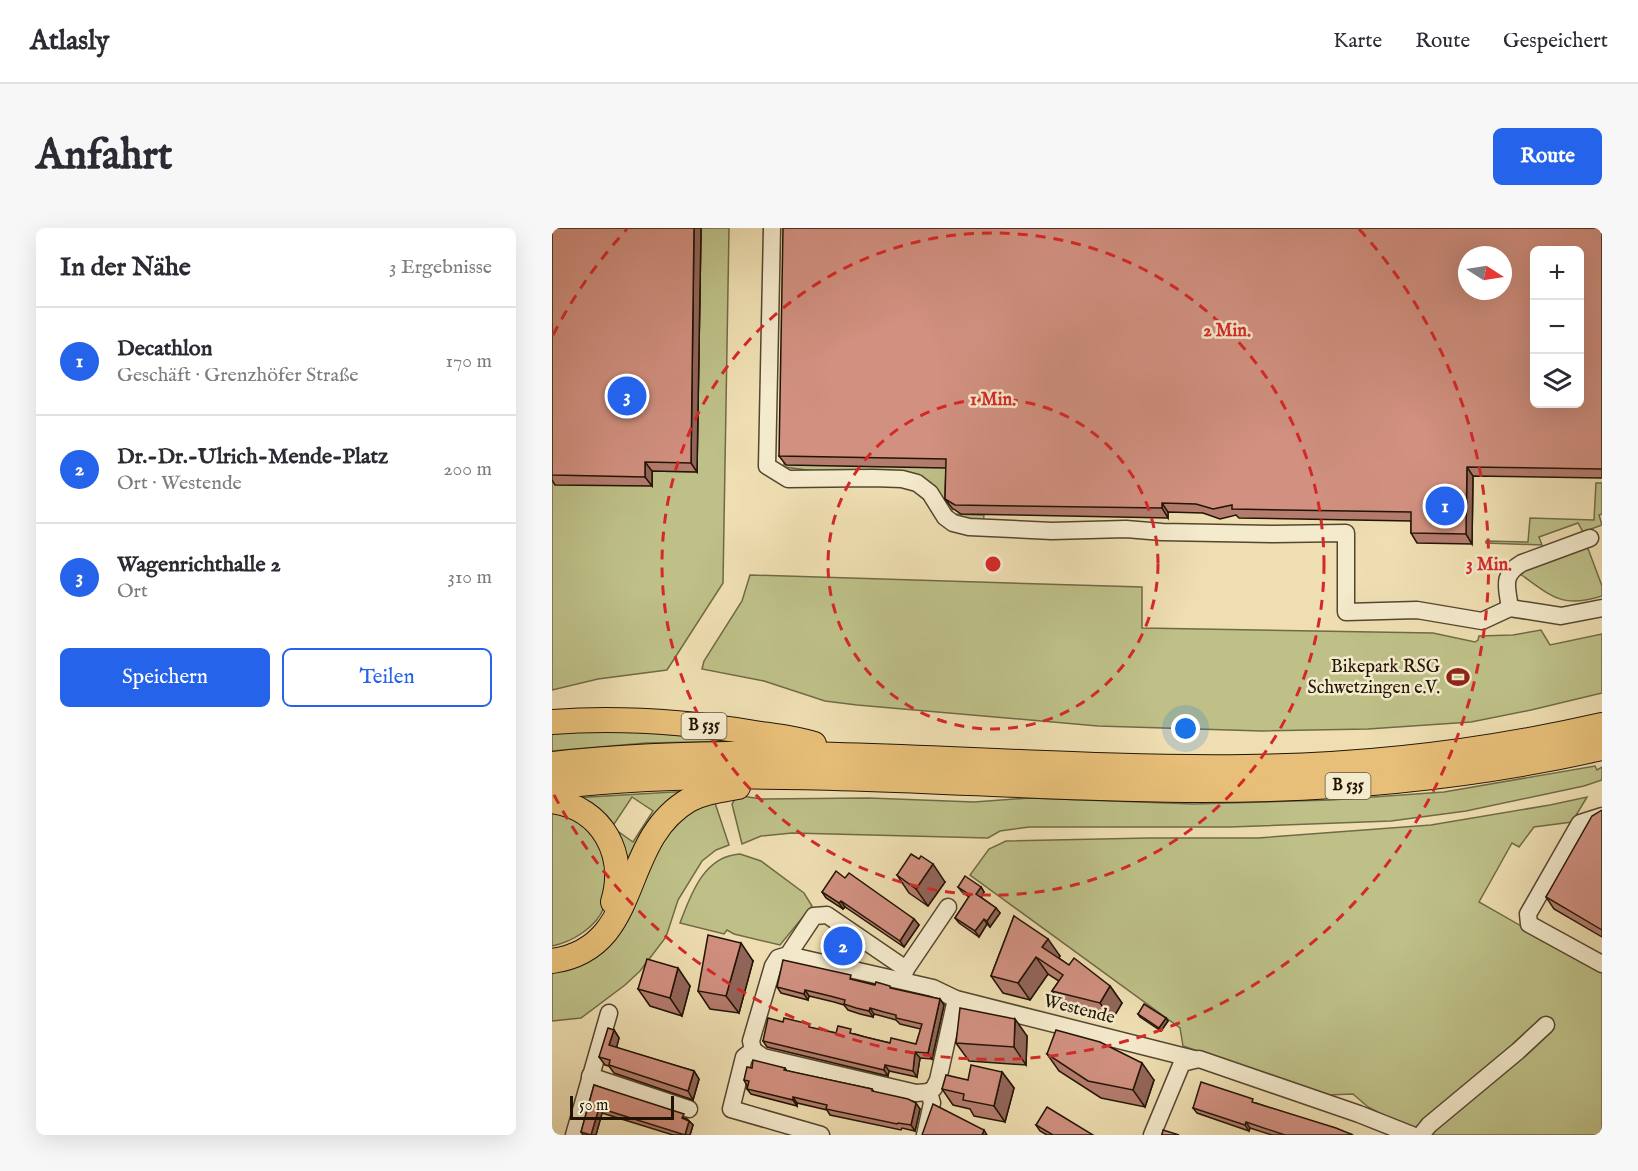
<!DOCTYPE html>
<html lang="de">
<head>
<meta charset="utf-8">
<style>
	:root { --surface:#fff; --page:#f7f7f7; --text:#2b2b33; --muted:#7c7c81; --line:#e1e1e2; --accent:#2563eb }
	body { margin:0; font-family:"IM FELL English",serif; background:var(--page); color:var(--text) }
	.controls { position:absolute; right:18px; top:18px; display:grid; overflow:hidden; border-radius:9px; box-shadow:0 6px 24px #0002 }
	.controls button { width:54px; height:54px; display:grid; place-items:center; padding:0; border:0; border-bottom:2px solid var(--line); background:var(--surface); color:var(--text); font:30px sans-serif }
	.compass { position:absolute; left:906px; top:18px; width:54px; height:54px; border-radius:50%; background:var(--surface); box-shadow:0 6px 24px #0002; rotate:102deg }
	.scale { position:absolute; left:18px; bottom:15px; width:104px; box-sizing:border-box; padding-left:6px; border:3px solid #221404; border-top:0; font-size:16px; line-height:21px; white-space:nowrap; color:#221404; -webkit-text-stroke:4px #f4eacc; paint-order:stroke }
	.you { position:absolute; left:634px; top:501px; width:21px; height:21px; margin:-15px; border:4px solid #fff; border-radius:50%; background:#1a73e8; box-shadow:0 0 0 9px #1a73e833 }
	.badge { display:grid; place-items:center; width:39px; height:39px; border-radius:50%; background:var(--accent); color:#fff; font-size:20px; font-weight:700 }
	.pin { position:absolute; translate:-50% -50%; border:3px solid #fff; box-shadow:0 2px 6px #0006 }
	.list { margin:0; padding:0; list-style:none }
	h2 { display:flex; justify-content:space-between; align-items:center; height:78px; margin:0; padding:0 24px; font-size:26px }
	h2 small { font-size:20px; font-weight:400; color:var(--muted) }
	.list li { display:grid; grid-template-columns:39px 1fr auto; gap:18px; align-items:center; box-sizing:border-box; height:108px; padding:0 24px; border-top:2px solid var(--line) }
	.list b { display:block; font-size:22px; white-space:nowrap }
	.list p { margin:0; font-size:20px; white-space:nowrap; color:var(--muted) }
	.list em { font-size:20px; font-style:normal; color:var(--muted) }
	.actions { display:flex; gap:12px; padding:18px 24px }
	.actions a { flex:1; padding:14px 0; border:2px solid var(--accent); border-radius:9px; text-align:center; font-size:21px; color:var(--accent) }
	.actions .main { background:var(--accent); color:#fff }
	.icon { flex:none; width:33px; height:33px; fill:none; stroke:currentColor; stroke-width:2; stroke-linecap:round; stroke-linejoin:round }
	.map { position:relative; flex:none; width:1050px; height:907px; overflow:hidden; border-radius:9px }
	header { display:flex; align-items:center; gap:36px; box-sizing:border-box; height:84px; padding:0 30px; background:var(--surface); border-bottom:2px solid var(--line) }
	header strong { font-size:28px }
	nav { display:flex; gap:33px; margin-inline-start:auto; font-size:21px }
	.intro { display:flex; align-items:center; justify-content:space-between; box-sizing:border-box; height:144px; padding:0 36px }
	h1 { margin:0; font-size:42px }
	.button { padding:15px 27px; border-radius:9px; background:var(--accent); color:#fff; font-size:21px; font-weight:700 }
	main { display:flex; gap:36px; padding:0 36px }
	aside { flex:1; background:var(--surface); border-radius:9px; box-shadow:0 6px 24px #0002 }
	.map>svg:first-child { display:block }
	.green { fill:#bec088; stroke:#706a46; stroke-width:1.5; fill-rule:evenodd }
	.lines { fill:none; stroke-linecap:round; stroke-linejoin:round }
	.minor-casing { stroke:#55462f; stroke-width:19 }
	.highway-casing { stroke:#221404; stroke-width:26 }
	.minor { stroke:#f4eacc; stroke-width:16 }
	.highway { stroke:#e7bf78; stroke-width:24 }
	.wall { fill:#b47c6e; stroke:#221404; stroke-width:1.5 }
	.shaded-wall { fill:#92655a; stroke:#221404; stroke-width:1.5 }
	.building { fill:#d19080; stroke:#221404; stroke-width:1.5; fill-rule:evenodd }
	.ring { fill:none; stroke:#d62828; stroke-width:3; stroke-dasharray:10 8 }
	.labels { text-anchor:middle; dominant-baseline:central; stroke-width:5; stroke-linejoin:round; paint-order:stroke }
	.shield { fill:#f4eacc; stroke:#615440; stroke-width:1.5 }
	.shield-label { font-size:16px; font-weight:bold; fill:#221404 }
	.poi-label { font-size:18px; fill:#221404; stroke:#f4eacc; text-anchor:end }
	.street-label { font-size:18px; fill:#221404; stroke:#f4eacc }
	.centre { fill:#d62828; stroke:#f4eacc; stroke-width:3 }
	.ring-label { font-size:18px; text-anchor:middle; font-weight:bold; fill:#d62828; stroke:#f4eacc; stroke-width:5; stroke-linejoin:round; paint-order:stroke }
</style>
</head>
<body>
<header>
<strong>Atlasly</strong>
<nav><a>Karte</a><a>Route</a><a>Gespeichert</a></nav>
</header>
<div class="intro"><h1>Anfahrt</h1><a class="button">Route</a></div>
<main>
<aside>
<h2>In der Nähe<small>3 Ergebnisse</small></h2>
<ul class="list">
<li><span class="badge">1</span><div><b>Decathlon</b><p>Geschäft · Grenzhöfer Straße</p></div><em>170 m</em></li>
<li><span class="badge">2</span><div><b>Dr.-Dr.-Ulrich-Mende-Platz</b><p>Ort · Westende</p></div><em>200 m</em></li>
<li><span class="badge">3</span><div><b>Wagenrichthalle 2</b><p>Ort</p></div><em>310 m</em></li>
</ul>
<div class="actions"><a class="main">Speichern</a><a>Teilen</a></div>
</aside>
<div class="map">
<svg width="1050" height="907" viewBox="0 0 1050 907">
	<rect width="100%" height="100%" fill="#eedeb1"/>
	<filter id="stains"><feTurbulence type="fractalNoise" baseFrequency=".00333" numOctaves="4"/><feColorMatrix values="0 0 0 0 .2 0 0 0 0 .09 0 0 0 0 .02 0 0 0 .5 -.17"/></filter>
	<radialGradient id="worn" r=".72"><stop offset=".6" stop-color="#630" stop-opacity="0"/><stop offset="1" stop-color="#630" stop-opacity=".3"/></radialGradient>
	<!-- green -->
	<g class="green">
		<path d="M149 0H177L171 355 115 442 46 451 0 462V91L100 257V243L145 244Z"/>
		<path d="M236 0H238L401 240 400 286 432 287 431 295 401 291 377 258 232 239Z"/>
		<path d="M1044 255H1050V286L1047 287 1050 297 1031 304 1026 295 987 309 990 317 934 315V313L976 314 978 290 1042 292Z"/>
		<path d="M1035 318 1050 358V368C1009 381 1000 368 968 346V343Z"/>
		<path d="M198 347 590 359V400L881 405 923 414 926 412 927 408 961 407 989 402 998 417 1050 406V465L979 482 919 494 816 501 710 503 546 498 305 477 273 473 212 453 150 441 152 433 190 373Z"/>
		<path d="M49 498 195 513 94 515 0 523V500Z"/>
		<path d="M1043 538 1045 542 1050 539V552L1032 558 914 583 839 593 678 599H477L448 603 436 610 240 605 209 608 190 616 180 576 183 571 189 568 210 571 317 570 422 574 478 570 642 576 779 572 892 564Z"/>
		<path d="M138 563 77 644 20 570ZM80 569 101 583 81 614 60 599Z"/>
		<path d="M161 569 177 617 164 622 150 633 126 672 114 709 88 743 73 757 29 790 0 793V740L25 733 117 595Z"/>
		<path d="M1035 569 1020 594 982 599 967 619 960 615 927 674 1050 744V901L1047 907H882L833 888 816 879 801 866 775 867 631 818 628 800 418 647 437 621 454 613 597 610H706L879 597 998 577Z"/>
		<path d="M0 579 27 589 54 621C53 634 56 669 52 679 45 699 20 714 0 718Z"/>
		<path d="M188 626 209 633 252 665 260 678 228 717 182 706 175 702 172 706 128 695C139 666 152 628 188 626Z"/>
	</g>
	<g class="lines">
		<!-- minor casing -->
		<g class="minor-casing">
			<g id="minor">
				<path d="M220 0 215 238 236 251 321 250 350 251 365 255 378 265 393 289 401 295 417 299 500 303 574 301 610 304 721 306 794 305V384L865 382 930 393 958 380"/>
				<path d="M958 380C955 359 949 347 970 335L1038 310"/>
				<path d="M958 380 1009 388 1050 380"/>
				<path d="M1050 588 1028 595 976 686 977 696 1050 736"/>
				<path d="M236 727 381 760 404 771 642 831"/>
				<path d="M351 749 354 741 396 679"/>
				<path d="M201 822 211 829 364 865 377 864"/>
				<path d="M38 848 137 881"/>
				<path d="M22 907 57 785"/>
				<path d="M269 907 179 881 192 829 201 822 199 813 221 738 226 730 236 727 262 688 275 687 354 741"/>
				<path d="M373 907 380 875 377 864 382 860 386 852 404 771"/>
				<path d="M600 907 630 835 647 831 807 886 860 907"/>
				<path d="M869 907 877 897 966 823 994 797"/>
			</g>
		</g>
		<!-- highway casing -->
		<g class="highway-casing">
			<g id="highway">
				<path d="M0 494C68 489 136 494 203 505 223 508 243 510 262 516"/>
				<path d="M0 536C231 510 462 542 693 539 814 538 932 524 1050 497"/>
				<path d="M0 559C216 534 434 562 651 562 786 562 918 550 1050 520"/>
				<path d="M0 573C51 580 75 627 61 674"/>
				<path d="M0 733C92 720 65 614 137 572 152 564 169 562 186 559"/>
			</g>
		</g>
		<!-- minor -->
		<use href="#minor" class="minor"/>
		<!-- highway -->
		<use href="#highway" class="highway"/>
	</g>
	<!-- wall -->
	<g class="wall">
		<path d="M0 0H149L145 244 100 243V258L3 257 0 252Z"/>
		<path d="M1050 0V250L921 248 920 316 865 315 859 305V293L687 290 684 287 668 291 651 285 616 284V290L409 286 400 280 393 271 394 240 234 237 227 228Z"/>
		<path d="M1050 583V709L1002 681 994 669Z"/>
		<path d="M345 647 393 654 376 678 357 665Z"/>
		<path d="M293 650 362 691 367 697 352 719 293 679 291 681 274 670 270 664Z"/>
		<path d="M406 659H429L432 664 429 669 444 680 448 685 438 699 435 696 427 709 407 695 403 690 417 669 410 664Z"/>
		<path d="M462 688 508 728 507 730 517 737 558 758 570 775 560 792 512 780 500 763 507 753 496 746 478 772 451 765 439 748Z"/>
		<path d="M201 733 187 785 158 781 146 763Z"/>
		<path d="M302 752 388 771 392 777 380 831 368 830 365 849 337 843 336 848 215 819 211 813 260 800 284 805 303 806 313 809 338 815 364 816 369 801 348 796 344 792 337 790 322 786 321 789 308 786 296 782 292 777 282 774 257 768 256 772 229 765 225 759Z"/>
		<path d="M138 758 130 788 98 778 86 761Z"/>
		<path d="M586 786 614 790 616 793 609 803 588 789Z"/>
		<path d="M62 802 67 810 64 820 142 843 147 851 141 872 62 845 57 838 53 837 47 829Z"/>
		<path d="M475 808 474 837 417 833 404 815Z"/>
		<path d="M495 826 602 852 593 879 549 870 507 843Z"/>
		<path d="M200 840H233L235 843 320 861 322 864 368 881 363 903 350 900 349 902 278 887 275 882 245 875V878L199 866 195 861V858L192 852Z"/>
		<path d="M450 844 462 860 453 894 422 888 418 881 401 877 390 861 416 852Z"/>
		<path d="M42 857 135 891 141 897 138 907H121L50 885 44 907H31L29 904Z"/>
		<path d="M704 875 801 907H720L698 900 697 903 645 885 641 880Z"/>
		<path d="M484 897 541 907H495L488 903Z"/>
	</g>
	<!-- shaded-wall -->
	<g class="shaded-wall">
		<path d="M142 0H149L145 244 139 235Z"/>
		<path d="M93 234 100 243V258L93 249Z"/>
		<path d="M915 239 921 248 920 316 914 306Z"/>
		<path d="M610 275 616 284V290L610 280Z"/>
		<path d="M381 636 393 654 376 678 364 661Z"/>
		<path d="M429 659 432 664 428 671 424 666Z"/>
		<path d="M289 673 293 679 291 681 287 675Z"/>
		<path d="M444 680 448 685 438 699 435 693Z"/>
		<path d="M362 691 367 697 352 719 348 713Z"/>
		<path d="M432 691 435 696 427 709 423 703Z"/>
		<path d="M496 711 508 728 502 736 490 719Z"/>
		<path d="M189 715 201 733 187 785 174 768Z"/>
		<path d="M484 729 496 746 478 772 466 755Z"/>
		<path d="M126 740 138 758 130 788 118 770Z"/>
		<path d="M558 758 570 775 560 792 548 775Z"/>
		<path d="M253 762 257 768 256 772 252 766Z"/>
		<path d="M388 771 392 777 380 831 376 825Z"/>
		<path d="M318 780 322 786 321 789 317 783Z"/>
		<path d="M614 790 616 793 609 803 607 800Z"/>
		<path d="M463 791 475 808 474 837 462 819Z"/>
		<path d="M62 802 67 810 63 826 57 817Z"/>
		<path d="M363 824 368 830 365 849 361 843Z"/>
		<path d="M590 835 602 852 593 879 581 862Z"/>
		<path d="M333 837 337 843 336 848 332 842Z"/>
		<path d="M142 843 147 851 141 872 136 863Z"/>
		<path d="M450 844 462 860 453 894 442 878Z"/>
		<path d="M241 869 245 875V878L241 872Z"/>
		<path d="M364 875 368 881 363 903 359 897Z"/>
		<path d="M47 880 50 885 44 907H39Z"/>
		<path d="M137 893 141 897 138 907H133Z"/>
		<path d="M694 894 698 900 697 903 693 897Z"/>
		<path d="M432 902 435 907H430Z"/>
	</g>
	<!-- building -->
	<g class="building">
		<path d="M0 0H142L139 235 93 234V249L0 247Z"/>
		<path d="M231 0H1050V241L915 239 914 306 859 305V284L680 281V277L661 281 644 276 610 275V280L403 277 393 271 394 231 227 228ZM982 22H1028V176H982ZM915 27H951V63H915Z"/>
		<path d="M1050 582V702L994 669 1040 588Z"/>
		<path d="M359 626 367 631 369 628 381 636 364 661 345 647Z"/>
		<path d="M284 643 293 650 297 645 362 691 348 713 289 673 287 675 270 664Z"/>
		<path d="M413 648 429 659 424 666 444 680 435 693 432 691 423 703 403 690 418 667 406 659Z"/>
		<path d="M462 688 496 711 490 719 517 737 522 730 558 758 548 775 500 763 511 747 484 729 466 755 439 748Z"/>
		<path d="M156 707 189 715 174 768 146 763Z"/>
		<path d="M95 731 126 740 118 770 86 761Z"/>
		<path d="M231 732 299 747 298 751 323 757 324 754 338 758V760L388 771 376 825 363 824 361 843 333 837 332 842 211 813 216 790 231 794 232 790 257 796V799L284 805 286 798 299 801 298 805 313 809 338 815 339 810 364 816 370 796 344 790V787L332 784 318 780 317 783 304 780 292 776 293 772 278 768 253 762 252 766 225 759Z"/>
		<path d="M592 776 614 790 607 800 586 786Z"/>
		<path d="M408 780 463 791 462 819 404 815Z"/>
		<path d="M56 800 62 802 57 817 142 843 136 863 57 837 58 832 47 829Z"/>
		<path d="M504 802 548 814 590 835 581 862 536 853 495 826Z"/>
		<path d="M201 832 233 840 232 842 320 861V863L356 871 364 875 359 897 346 895 345 896 274 881 275 877 241 869V872L195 861 197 853 192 852 195 839 200 840Z"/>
		<path d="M419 837 450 844 442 878 411 872 412 866 390 861 394 847 416 852Z"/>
		<path d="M649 854 701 871 700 874 784 900 801 907H733L694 894 693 897 641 880Z"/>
		<path d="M42 857 132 886 130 890 137 893 133 907 47 880 39 907 29 904Z"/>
		<path d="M381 876 432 902 430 907H370Z"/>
		<path d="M495 879 541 907H501L484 897Z"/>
		<path d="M611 902 627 907H610Z"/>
	</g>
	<!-- distance rings -->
	<g class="ring">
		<circle cx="441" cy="336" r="165"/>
		<circle cx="441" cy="336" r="331"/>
		<path d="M1 107A496 496 0 0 1 75 1M807 1A496 496 0 1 1 1 565"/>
	</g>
	<!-- icons -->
	<defs>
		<g id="stadium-bare" transform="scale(1.8)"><path d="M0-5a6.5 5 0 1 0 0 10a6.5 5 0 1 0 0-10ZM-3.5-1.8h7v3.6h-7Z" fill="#8f2418" stroke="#f4eacc" stroke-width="2.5" paint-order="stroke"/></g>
	</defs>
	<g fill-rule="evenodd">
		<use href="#stadium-bare" x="906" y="449"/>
	</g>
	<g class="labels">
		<!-- shield labels -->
		<g class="shield">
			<rect x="129.5" y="485" width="45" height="26" rx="4.5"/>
			<rect x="773.5" y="545" width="45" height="26" rx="4.5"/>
		</g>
		<g class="shield-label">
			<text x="152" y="498">B 535</text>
			<text x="796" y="558">B 535</text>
		</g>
		<!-- poi labels -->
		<g class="poi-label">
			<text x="888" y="439">Bikepark RSG<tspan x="888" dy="21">Schwetzingen e.V.</tspan></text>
		</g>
		<!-- street labels -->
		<g class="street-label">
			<text transform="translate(527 782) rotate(14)">Westende</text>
		</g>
	</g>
	<circle cx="441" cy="336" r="9" class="centre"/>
	<g class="ring-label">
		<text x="675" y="108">2 Min.</text>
		<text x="441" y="177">1 Min.</text>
		<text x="937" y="342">3 Min.</text>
	</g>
	<rect width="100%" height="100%" filter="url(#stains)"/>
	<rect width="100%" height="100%" fill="url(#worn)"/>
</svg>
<div class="controls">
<button>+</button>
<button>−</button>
<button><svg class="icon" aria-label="layers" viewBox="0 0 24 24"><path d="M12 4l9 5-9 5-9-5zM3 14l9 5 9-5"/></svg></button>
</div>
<svg class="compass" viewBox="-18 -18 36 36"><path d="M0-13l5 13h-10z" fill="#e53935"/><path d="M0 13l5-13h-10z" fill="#7c7c81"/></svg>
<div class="scale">50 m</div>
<div class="you"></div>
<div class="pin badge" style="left:893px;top:278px">1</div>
<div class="pin badge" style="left:291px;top:718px">2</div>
<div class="pin badge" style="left:75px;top:168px">3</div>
</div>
</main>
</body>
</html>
